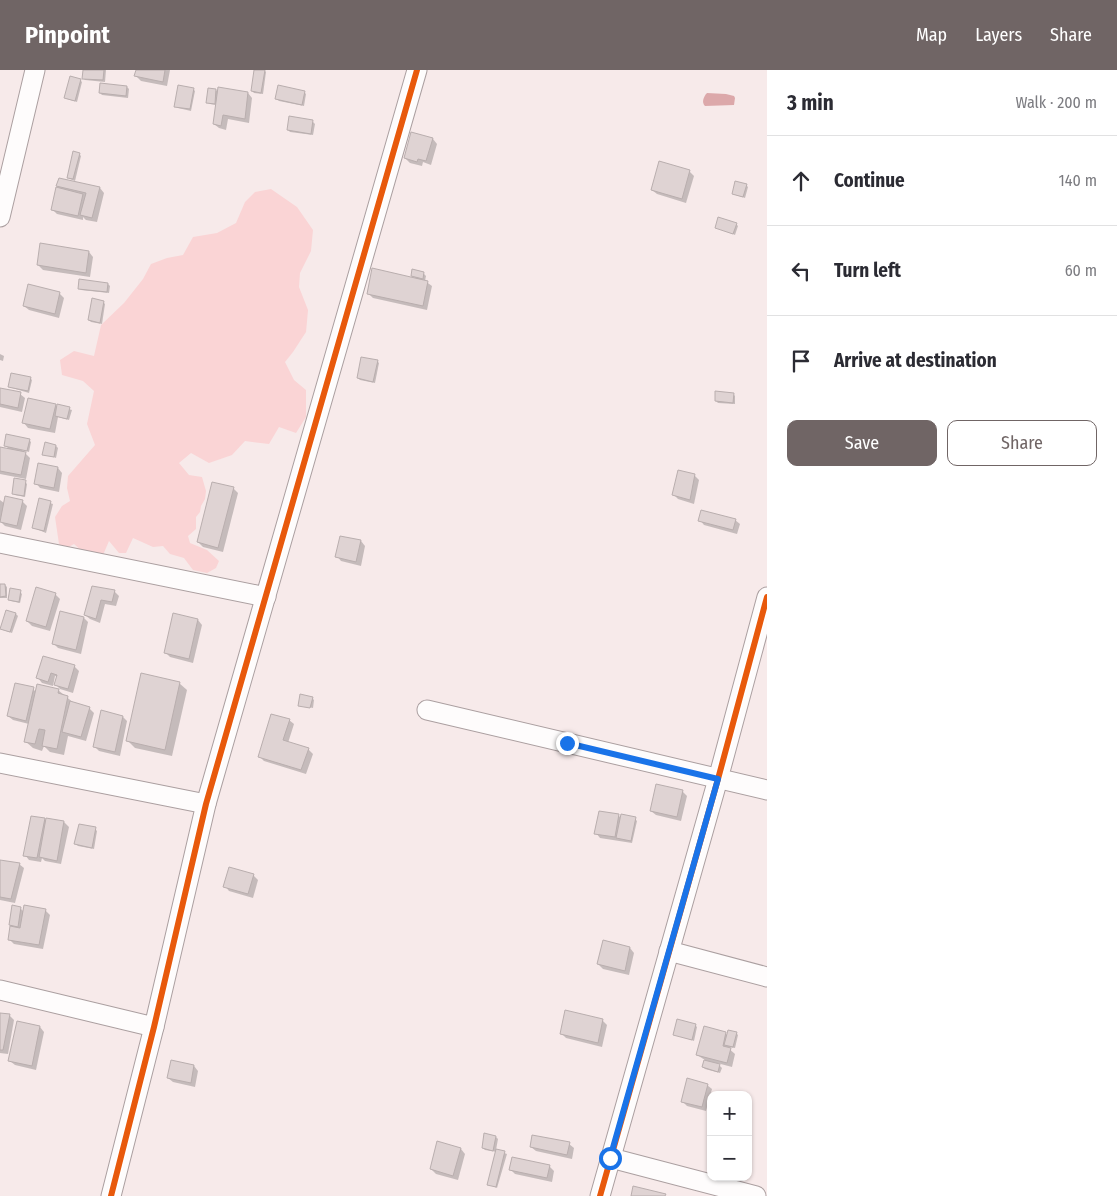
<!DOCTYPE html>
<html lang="en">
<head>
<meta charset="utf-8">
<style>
	:root { --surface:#fff; --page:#f2f2f3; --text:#2b2b33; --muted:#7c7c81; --line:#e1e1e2; --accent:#706565 }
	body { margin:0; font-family:"Fira Sans Condensed",sans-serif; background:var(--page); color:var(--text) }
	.controls { position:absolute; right:15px; bottom:15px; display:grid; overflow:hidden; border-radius:10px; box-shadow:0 1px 4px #0004 }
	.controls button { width:45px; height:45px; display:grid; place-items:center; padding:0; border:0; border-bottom:1px solid var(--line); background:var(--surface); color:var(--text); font:25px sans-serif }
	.stop { position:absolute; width:15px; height:15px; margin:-11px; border:4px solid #1a73e8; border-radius:50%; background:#fff }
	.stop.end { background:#1a73e8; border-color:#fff; box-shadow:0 1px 5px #0008 }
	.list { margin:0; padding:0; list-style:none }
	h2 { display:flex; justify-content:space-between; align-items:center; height:65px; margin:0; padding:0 20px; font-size:21px }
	h2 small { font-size:16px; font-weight:400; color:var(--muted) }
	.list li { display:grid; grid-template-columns:32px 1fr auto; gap:15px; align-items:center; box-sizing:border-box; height:90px; padding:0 20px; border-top:1px solid var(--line) }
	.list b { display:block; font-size:19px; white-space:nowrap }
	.list em { font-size:16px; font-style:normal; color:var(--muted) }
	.actions { display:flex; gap:10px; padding:15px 20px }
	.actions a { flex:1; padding:11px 0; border:1px solid var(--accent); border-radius:10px; text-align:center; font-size:18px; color:var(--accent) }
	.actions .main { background:var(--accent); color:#fff }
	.icon { flex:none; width:28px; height:28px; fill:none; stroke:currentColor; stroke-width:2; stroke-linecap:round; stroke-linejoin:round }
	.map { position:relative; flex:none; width:767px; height:1126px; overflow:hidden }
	header { display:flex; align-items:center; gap:30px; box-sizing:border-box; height:70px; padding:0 25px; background:var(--accent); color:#fff }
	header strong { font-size:24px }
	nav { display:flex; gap:28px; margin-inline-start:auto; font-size:18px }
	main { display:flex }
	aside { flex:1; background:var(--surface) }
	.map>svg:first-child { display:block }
	.green { fill:#fad4d5 }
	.water { fill:#dca8aa }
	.shadow { fill:#0003 }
	.building { fill:#dfd3d3; stroke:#b9aeae }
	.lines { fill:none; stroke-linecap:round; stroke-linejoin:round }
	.street-casing { stroke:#ab9fa0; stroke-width:21 }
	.street { stroke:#fefcfc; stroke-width:19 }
	.cycleway-casing { stroke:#fff; stroke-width:9 }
	.cycleway { stroke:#e8590c; stroke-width:6 }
	.route { stroke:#1a73e8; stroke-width:6 }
</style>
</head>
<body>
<header>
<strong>Pinpoint</strong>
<nav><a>Map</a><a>Layers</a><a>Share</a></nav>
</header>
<main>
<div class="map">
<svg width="767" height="1126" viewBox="0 0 767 1126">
	<rect width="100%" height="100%" fill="#f7eaea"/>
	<!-- green -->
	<path class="green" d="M271 119 297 137 313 160 311 181 300 203 299 217 308 240 306 262 293 282 285 292 294 310 306 320V347L296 363 279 357 269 374 245 371 232 385 209 393 191 383 179 393 189 405 202 407 206 421 205 429 201 436 200 442 196 447V459L188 466 190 473 207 480 219 491 216 498 207 503 193 500 184 488 170 484 163 476 153 477 133 468 126 483H119L109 471 103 485 84 483 74 474 65 479 59 474 55 447 62 436 70 431 67 418 68 406 95 375 87 354 94 321 83 311 62 305 60 290 74 281 94 286 101 255 124 233 143 209 151 194 167 188 183 185 193 167 217 163 236 153 245 132 255 122Z"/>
	<!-- water -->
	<path class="water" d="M707 23 726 24 734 26 735 28 734 35 705 36C701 32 704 26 707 23Z"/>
	<!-- shadow -->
	<g class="shadow">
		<path d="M84 0H106L105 12 85 10 83 8Z"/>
		<path d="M137 0H170L167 16 141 11 136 6Z"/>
		<path d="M255 0H264L266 2 263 24 254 23 252 21Z"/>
		<path d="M80 10 82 12 77 32 67 29 65 27Z"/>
		<path d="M127 17 129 19 128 28 102 25 100 23Z"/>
		<path d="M193 19 195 21 191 41 178 38 176 36Z"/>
		<path d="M216 20 219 23H248L252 28 249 53 228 49 226 60 219 58 214 54 217 35 210 34 208 32Z"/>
		<path d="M304 22 306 24 304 36 279 31 277 29Z"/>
		<path d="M313 52 315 54 313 65 290 62 288 60Z"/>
		<path d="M412 63 433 69 437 74 431 95 423 92 422 96 410 93 405 88Z"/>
		<path d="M79 84 81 86 75 111 70 109 68 107Z"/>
		<path d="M689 101 694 106 686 133 657 124 652 120Z"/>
		<path d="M59 110 100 118 104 123 97 152 86 150 83 147V150L57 144 52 139 61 120 57 116Z"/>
		<path d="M746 115 748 117 745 128 733 124Z"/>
		<path d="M736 154 738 156 735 165 716 157Z"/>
		<path d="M89 182 93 187 90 207 43 200 38 195Z"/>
		<path d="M413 201 424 204 426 206 425 211 432 216 427 240 373 228 368 223 416 209 412 205Z"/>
		<path d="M108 214 110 216 109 223 81 220 79 218Z"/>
		<path d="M59 223 64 228 59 248 29 240 24 236Z"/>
		<path d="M103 232 105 234 102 254 91 252 89 250Z"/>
		<path d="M0 284 4 286 3 291 0 290Z"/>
		<path d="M377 291 379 293 375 313 360 310 358 308Z"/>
		<path d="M30 308 32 310 29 323 12 318 10 316Z"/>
		<path d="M0 319 20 324 25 328 22 342 0 337Z"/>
		<path d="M733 324 735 326V334L718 333 716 331Z"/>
		<path d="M55 335 58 338V336L72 340 69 350 58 347 55 363 28 358 24 353Z"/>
		<path d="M29 370 31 372 29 382 22 380 30 388 26 409 0 404V378L10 380 5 375Z"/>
		<path d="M56 376 58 378 56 388 44 384Z"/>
		<path d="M58 398 62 403 59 422 40 418 36 413Z"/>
		<path d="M694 405 699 410 694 434 678 429 673 424Z"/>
		<path d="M25 412 27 414 25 427 15 425 13 423Z"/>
		<path d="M233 418 238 423 223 482 203 477 198 472Z"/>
		<path d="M0 430 4 433 22 431 27 436 21 460 5 456 0 451Z"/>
		<path d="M40 430 53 434 46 463 34 458Z"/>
		<path d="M700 450H735L740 454 737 464 704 455Z"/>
		<path d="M361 471 365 476 361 496 341 491 337 486Z"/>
		<path d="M0 515H5L7 517V528H0Z"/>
		<path d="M93 517 114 521 119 526 116 536 105 534 100 553 90 549 85 545Z"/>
		<path d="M20 522 22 524 20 533 11 531 9 529Z"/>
		<path d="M55 524 60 529 50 561 32 556 27 551Z"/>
		<path d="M16 544 18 546 12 563 3 560 1 558Z"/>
		<path d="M84 548 88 552 81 584 58 578 53 573Z"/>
		<path d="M198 550 202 555 193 593 170 587 165 582Z"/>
		<path d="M43 587 74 596 79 601 73 623 60 619 56 615 58 607 55 606 53 616 42 613 38 608Z"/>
		<path d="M179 613 187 620 172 686 135 678 128 671Z"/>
		<path d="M33 619 36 622 58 620 75 634 89 638 94 643 86 671 68 666 64 685 50 682 44 676 42 681 33 678 25 671 29 654 13 650 8 646Z"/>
		<path d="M312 628 314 630 313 638 300 635Z"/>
		<path d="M123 647 127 651 120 686 99 681 94 676Z"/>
		<path d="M289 650 294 654 288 673 308 679 313 684 306 704 264 691 259 686Z"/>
		<path d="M682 721 687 726 681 751 656 745 651 741Z"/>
		<path d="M618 745 621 748 635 749 637 751 632 773 600 768 596 763Z"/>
		<path d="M47 749 64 752 69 757 61 794 45 791 42 788 41 792 29 790 25 785 44 750 47 752Z"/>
		<path d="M95 759 97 761 94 779 78 776 76 774Z"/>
		<path d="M0 792 19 794 24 798 15 833 0 830Z"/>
		<path d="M253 805 258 810 253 828 229 821 225 816Z"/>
		<path d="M20 838 24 842 45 840 50 845 43 879 14 874 9 869 14 859 10 855Z"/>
		<path d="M630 878 634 883 629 905 603 899 598 894Z"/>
		<path d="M0 944 9 945 14 950 8 984 0 983Z"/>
		<path d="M602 950 607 955 602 977 566 968 561 963Z"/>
		<path d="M695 955 697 957 694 971 674 964Z"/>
		<path d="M40 957 44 962 36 1000 15 995 10 991Z"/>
		<path d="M736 963 738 965 735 978 727 977 735 984 732 997 717 993 722 998 720 1003 705 999 703 997 705 990 697 985 726 964 728 966Z"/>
		<path d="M172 991 194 996 198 1001 195 1017 173 1012 168 1008Z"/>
		<path d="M707 1015 712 1019 706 1041 687 1036 682 1031Z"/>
		<path d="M496 1067 498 1069 496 1080 507 1084 497 1118 488 1114 497 1082 485 1080 483 1078Z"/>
		<path d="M569 1074 574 1078 572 1089 536 1081 531 1077Z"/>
		<path d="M461 1079 465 1084 458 1110 436 1104 431 1099Z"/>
		<path d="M549 1096 554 1101 552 1112 515 1104 510 1099Z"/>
	</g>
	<!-- building -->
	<g class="building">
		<path d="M83 0H104L103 10 82 9Z"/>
		<path d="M136 0H165L163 12 134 6Z"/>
		<path d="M254 0H265L261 23 251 21Z"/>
		<path d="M70 6 81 9 75 31 64 28Z"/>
		<path d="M100 13 127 16 126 26 99 23Z"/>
		<path d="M178 15 194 18 190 39 174 37Z"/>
		<path d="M278 15 305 21 302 35 275 29Z"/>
		<path d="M218 17 248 22 245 49 223 45 221 56 213 54Z"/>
		<path d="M208 18 216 19 215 34 206 33Z"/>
		<path d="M289 46 313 50 311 64 287 60Z"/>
		<path d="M411 62 433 68 426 91 418 89 417 92 404 88Z"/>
		<path d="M73 81 80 83 73 109 67 108Z"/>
		<path d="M659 91 690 100 682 129 651 120Z"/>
		<path d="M59 108 100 117 92 148 80 145 86 123 56 116Z"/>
		<path d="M735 111 747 114 743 127 732 124Z"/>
		<path d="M56 117 83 124 78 146 51 140Z"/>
		<path d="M718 147 737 153 733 164 715 158Z"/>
		<path d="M40 173 89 181 86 203 37 195Z"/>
		<path d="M372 198 428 211 423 236 367 224Z"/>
		<path d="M412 199 424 202 423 209 411 206Z"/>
		<path d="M79 209 108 213 107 222 78 219Z"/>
		<path d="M28 214 60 222 55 244 23 236Z"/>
		<path d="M92 228 104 231 100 253 88 250Z"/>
		<path d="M361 287 378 290 373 312 357 308Z"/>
		<path d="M11 303 31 307 28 321 8 317Z"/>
		<path d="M0 318 21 322 18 338 0 334Z"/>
		<path d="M715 321 734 323 733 333 715 331Z"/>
		<path d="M28 328 56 334 50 359 22 353Z"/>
		<path d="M57 334 70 337 67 349 55 346Z"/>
		<path d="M6 364 30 369 27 381 4 376Z"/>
		<path d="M45 372 56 375 54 387 42 385Z"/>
		<path d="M0 377 26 382 21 405 0 401Z"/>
		<path d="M38 393 58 397 54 418 34 414Z"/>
		<path d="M678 400 695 404 690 430 672 425Z"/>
		<path d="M14 408 26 410 24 426 12 424Z"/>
		<path d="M212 412 234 417 218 478 197 472Z"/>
		<path d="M5 426 23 430 17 456 0 452Z"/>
		<path d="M39 428 51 431 44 461 32 458Z"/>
		<path d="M701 440 736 449 733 460 698 451Z"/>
		<path d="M340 466 361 470 356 492 335 487Z"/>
		<path d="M0 514H5L6 526 0 527Z"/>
		<path d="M92 516 115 520 112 532 101 530 96 549 84 545Z"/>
		<path d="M36 517 56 523 46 557 26 551Z"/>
		<path d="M10 518 21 520 19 532 8 530Z"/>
		<path d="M6 540 16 543 10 562 0 559Z"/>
		<path d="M60 541 84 547 76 580 52 574Z"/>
		<path d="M173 543 198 549 189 589 164 583Z"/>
		<path d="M43 586 75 595 68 619 54 615 57 605 51 603 48 612 36 608Z"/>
		<path d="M141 603 180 612 165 680 126 671Z"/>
		<path d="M15 613 34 617 26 651 7 646Z"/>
		<path d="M37 614 59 619 58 623 68 626 57 679 42 676 45 660 39 659 35 674 24 672Z"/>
		<path d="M300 624 313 627 310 638 298 636Z"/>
		<path d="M70 631 90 637 81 667 62 662Z"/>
		<path d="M101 640 123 646 115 682 93 677Z"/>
		<path d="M271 644 290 649 283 670 309 678 301 700 258 687Z"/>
		<path d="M656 714 683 720 677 747 650 741Z"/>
		<path d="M599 741 619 744 615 767 594 764Z"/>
		<path d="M621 744 636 747 631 771 616 768Z"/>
		<path d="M31 746 45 748 37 788 23 786Z"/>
		<path d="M46 748 64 751 57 791 39 787Z"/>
		<path d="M79 754 96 757 92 778 74 774Z"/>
		<path d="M0 790 20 793 11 829 0 827Z"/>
		<path d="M229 797 254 804 248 824 223 817Z"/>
		<path d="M12 835 21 837 18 857 9 855Z"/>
		<path d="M24 835 46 839 39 875 8 870 10 856 20 858Z"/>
		<path d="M603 870 630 877 625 901 597 894Z"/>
		<path d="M565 940 603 949 598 973 560 964Z"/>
		<path d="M0 943 10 944 3 980H0Z"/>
		<path d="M677 949 696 954 692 970 673 965Z"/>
		<path d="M17 951 40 956 32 996 8 991Z"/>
		<path d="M704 956 726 962 723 976 731 978 727 993 696 985Z"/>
		<path d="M728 960 737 962 733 977 724 975Z"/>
		<path d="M171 990 194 995 191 1013 167 1008Z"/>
		<path d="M704 990 720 994 718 1002 702 997Z"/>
		<path d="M687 1008 708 1014 702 1037 681 1032Z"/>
		<path d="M484 1063 496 1066 493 1081 482 1078Z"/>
		<path d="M532 1065 570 1072 567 1085 530 1077Z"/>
		<path d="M437 1071 461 1078 453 1106 430 1099Z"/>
		<path d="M496 1079 505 1081 496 1117 487 1115Z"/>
		<path d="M512 1087 550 1095 547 1108 509 1100Z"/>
		<path d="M633 1116 666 1124 665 1126H631Z"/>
	</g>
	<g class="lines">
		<!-- street casing -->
		<g class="street-casing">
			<g id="street">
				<path d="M0 147 35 0"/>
				<path d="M0 473 266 527"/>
				<path d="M427 640 767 720"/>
				<path d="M0 693 206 734"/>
				<path d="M669 881 767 907"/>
				<path d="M0 920 154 957"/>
				<path d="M611 1088 756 1126"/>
				<path d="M111 1126 154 957 206 734 417 0"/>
				<path d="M600 1126 718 709 767 527"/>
			</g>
		</g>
		<!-- street -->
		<use href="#street" class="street"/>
		<!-- cycleway casing -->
		<g class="cycleway-casing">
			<g id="cycleway">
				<path d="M111 1126 154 957 206 734 417 0"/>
				<path d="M600 1126 718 709 767 527"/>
			</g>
		</g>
		<!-- cycleway -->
		<use href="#cycleway" class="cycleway"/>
	</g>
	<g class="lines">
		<!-- route -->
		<path class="route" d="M567 673 718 709 610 1088"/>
	</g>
</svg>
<div class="controls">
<button>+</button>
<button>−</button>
</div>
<div class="stop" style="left:610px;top:1088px"></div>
<div class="stop end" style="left:567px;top:673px"></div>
</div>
<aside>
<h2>3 min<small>Walk · 200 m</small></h2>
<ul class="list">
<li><svg class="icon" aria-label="ahead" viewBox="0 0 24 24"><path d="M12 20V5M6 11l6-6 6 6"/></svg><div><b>Continue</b></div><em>140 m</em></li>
<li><svg class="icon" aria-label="left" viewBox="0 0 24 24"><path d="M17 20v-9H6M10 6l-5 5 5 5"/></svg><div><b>Turn left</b></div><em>60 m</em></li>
<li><svg class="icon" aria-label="arrive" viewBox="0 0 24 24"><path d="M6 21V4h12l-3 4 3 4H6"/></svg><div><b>Arrive at destination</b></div></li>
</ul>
<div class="actions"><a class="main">Save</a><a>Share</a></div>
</aside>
</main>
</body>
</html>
